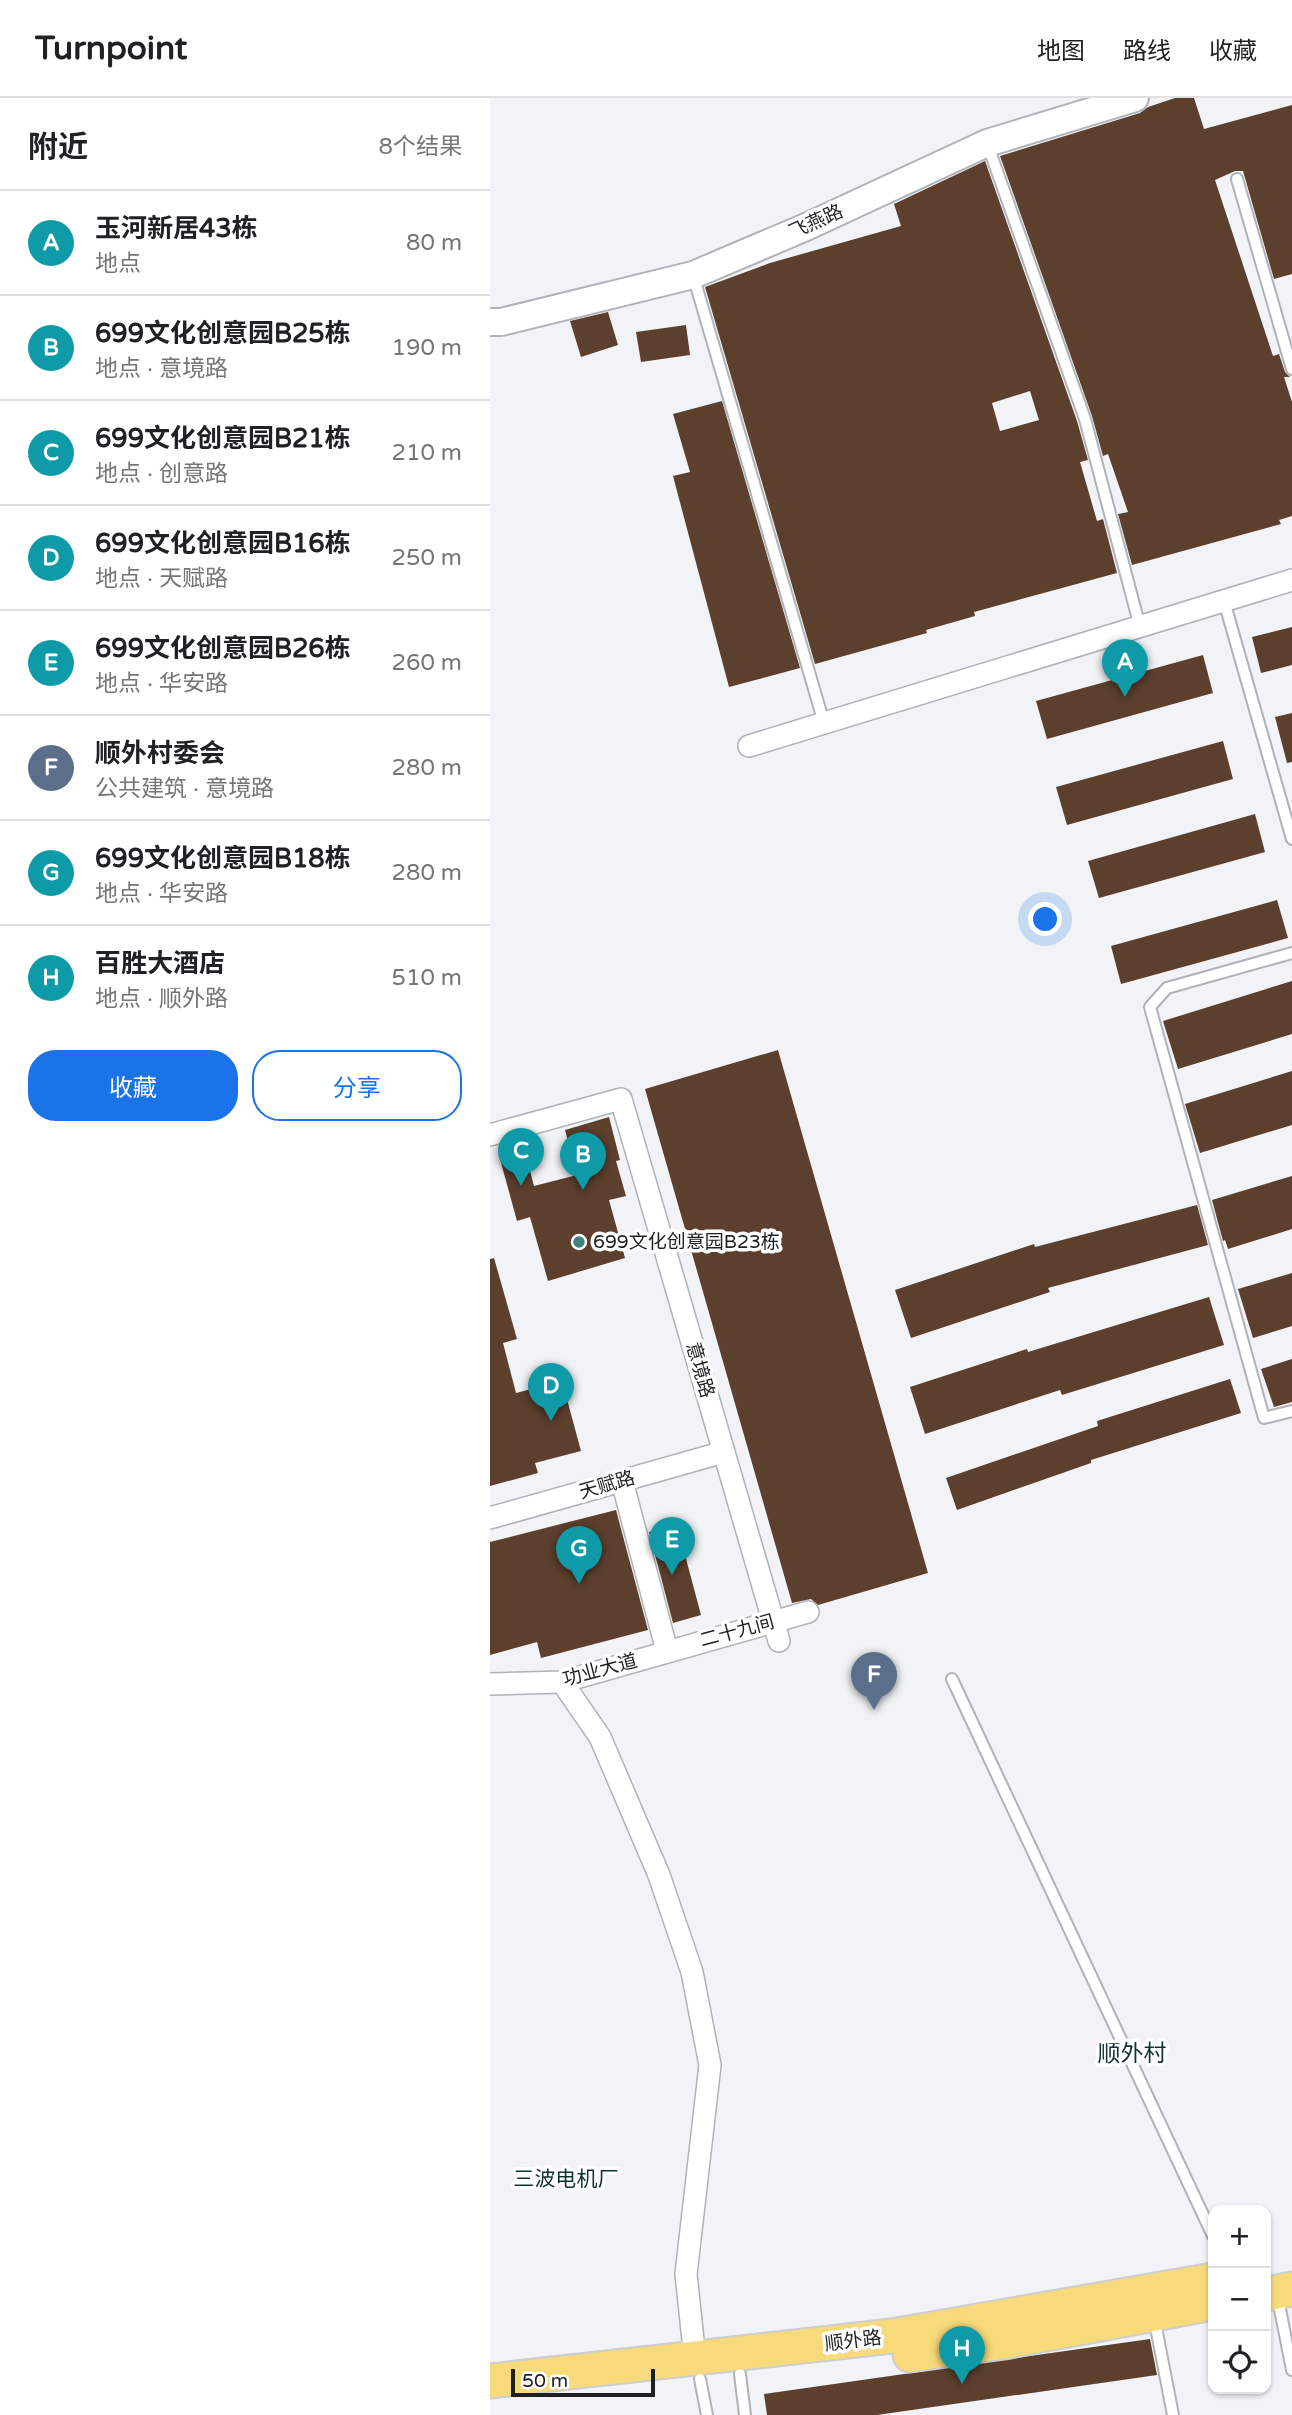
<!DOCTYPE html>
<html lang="zh">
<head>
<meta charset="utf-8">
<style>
	:root { --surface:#fff; --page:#f6f6f6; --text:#202124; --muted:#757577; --line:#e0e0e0; --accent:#1a73e8 }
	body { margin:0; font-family:"Varela Round","Noto Sans SC",sans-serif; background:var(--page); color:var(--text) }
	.controls { position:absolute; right:21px; bottom:21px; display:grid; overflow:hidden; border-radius:14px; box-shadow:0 2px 5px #0004 }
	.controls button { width:63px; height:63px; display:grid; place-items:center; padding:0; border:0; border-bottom:2px solid var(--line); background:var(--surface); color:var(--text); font:35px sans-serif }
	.scale { position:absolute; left:21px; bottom:18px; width:144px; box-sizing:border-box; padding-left:7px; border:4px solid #1e1f21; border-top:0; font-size:19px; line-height:24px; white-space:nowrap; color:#1e1f21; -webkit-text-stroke:5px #fff; paint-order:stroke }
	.you { position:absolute; left:556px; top:822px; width:24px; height:24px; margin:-18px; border:5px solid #fff; border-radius:50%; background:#1a73e8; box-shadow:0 0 0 10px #1a73e833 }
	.badge { display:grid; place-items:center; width:46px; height:46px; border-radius:50%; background:var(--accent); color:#fff; font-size:23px; font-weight:700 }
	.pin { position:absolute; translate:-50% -58px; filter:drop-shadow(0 2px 4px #0008) }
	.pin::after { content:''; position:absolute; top:37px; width:24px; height:21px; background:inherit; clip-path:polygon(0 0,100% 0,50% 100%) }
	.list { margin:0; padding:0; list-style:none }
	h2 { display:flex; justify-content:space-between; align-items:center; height:91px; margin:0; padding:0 28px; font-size:30px }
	h2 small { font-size:23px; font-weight:400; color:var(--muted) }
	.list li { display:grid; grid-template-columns:46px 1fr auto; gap:21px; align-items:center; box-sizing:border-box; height:105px; padding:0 28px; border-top:2px solid var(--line) }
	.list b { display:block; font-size:26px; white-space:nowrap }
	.list p { margin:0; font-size:23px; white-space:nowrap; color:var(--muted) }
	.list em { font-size:23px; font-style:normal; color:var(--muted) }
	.actions { display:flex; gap:14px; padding:21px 28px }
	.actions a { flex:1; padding:16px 0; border:2px solid var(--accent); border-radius:28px; text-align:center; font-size:24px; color:var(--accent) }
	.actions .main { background:var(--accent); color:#fff }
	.icon { flex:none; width:38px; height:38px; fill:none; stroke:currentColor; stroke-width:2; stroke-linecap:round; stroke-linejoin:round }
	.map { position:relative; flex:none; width:802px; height:2317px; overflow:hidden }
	header { display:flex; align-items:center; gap:42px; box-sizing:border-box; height:98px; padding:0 35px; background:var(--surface); border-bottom:2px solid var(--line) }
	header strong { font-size:33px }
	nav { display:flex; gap:38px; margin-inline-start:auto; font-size:24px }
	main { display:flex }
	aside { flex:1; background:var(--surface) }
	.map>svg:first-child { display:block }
	.building { fill:#5d3f2d; fill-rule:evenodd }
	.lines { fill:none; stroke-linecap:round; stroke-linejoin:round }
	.service-casing { stroke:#afb2b6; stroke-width:14 }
	.minor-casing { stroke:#afb2b6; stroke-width:24 }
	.tertiary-casing { stroke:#afb2b6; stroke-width:30 }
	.primary-casing { stroke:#cecece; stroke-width:37 }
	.service { stroke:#fff; stroke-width:10 }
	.minor { stroke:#fff; stroke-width:21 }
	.tertiary { stroke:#fff; stroke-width:26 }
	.primary { stroke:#f7da79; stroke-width:33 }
	.poi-dot { fill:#3d847f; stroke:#fff; stroke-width:2.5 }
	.labels { text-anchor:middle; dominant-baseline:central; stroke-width:7; stroke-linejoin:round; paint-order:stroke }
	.street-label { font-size:19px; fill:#1e1f21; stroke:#fff }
	.poi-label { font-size:19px; fill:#1e1f21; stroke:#fff; text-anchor:start }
	.neighbourhood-label { font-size:21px; fill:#0f322f; stroke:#fff }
	.quarter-label { font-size:23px; fill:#0f322f; stroke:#fff }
</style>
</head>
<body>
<header>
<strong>Turnpoint</strong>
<nav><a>地图</a><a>路线</a><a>收藏</a></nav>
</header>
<main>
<aside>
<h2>附近<small>8个结果</small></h2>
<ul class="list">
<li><span class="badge" style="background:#0f9aa8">A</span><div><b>玉河新居43栋</b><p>地点</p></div><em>80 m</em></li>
<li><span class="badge" style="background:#0f9aa8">B</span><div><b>699文化创意园B25栋</b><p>地点 · 意境路</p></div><em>190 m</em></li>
<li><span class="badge" style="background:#0f9aa8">C</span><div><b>699文化创意园B21栋</b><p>地点 · 创意路</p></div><em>210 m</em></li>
<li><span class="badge" style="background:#0f9aa8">D</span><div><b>699文化创意园B16栋</b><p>地点 · 天赋路</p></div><em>250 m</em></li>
<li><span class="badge" style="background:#0f9aa8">E</span><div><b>699文化创意园B26栋</b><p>地点 · 华安路</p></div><em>260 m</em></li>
<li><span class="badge" style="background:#5c6f8a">F</span><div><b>顺外村委会</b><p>公共建筑 · 意境路</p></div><em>280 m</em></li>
<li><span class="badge" style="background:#0f9aa8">G</span><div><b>699文化创意园B18栋</b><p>地点 · 华安路</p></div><em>280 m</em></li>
<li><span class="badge" style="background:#0f9aa8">H</span><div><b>百胜大酒店</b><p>地点 · 顺外路</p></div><em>510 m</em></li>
</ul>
<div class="actions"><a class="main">收藏</a><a>分享</a></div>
</aside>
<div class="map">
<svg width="802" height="2317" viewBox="0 0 802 2317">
	<rect width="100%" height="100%" fill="#f1f3f7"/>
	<!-- building -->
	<g class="building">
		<path d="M685 0H704L714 31 802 7V176L784 181 753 73H745L725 82 783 258 789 256 795 274 800 279H794L802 304V418L789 422 791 426 642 467 628 416 638 414 618 356 613 358 602 318 510 58 650 15 658 9Z"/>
		<path d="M495 63 587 323 598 362 590 364 607 423 613 421 627 475 484 514 485 518 436 532 437 535 325 566 215 189 280 165 411 128 404 106ZM540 293 549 322 510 333 502 305Z"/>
		<path d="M118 214 128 247 91 259 80 223Z"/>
		<path d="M196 227 200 257 151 264 146 234Z"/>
		<path d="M232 303 310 570 239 589 183 378 200 374 183 316Z"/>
		<path d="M802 529V567L771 575 762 539Z"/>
		<path d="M713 557 723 595 557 641 546 603Z"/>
		<path d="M802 615V664L797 665 785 619Z"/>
		<path d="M733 643 743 681 577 727 566 689Z"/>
		<path d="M765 716 775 754 609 800 598 763Z"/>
		<path d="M787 802 798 840 631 886 621 848Z"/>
		<path d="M802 883V936L688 971 673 923Z"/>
		<path d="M288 952 438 1475 328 1507 321 1501 302 1505 155 991Z"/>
		<path d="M802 973V1027L710 1055 695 1006Z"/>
		<path d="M119 1019 130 1062 126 1063 136 1098 119 1102 135 1160 58 1183 40 1119 27 1123 10 1061 35 1054 44 1088 87 1077 75 1032Z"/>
		<path d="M802 1078V1131L738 1151 735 1142 733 1143 722 1102Z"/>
		<path d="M707 1107 718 1147 558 1190 560 1194 421 1240 405 1192 544 1146 545 1149Z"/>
		<path d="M4 1160 27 1241 13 1245 26 1295 72 1283 91 1353 45 1365 48 1375 0 1388V1161Z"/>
		<path d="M802 1175V1228L763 1240 748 1191Z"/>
		<path d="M719 1199 734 1247 572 1297 570 1292 435 1336 420 1289 537 1251 538 1254Z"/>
		<path d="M802 1261V1304L784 1309 771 1271Z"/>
		<path d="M740 1281 751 1315 601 1362V1365L467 1412 456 1380 608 1328 607 1323Z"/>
		<path d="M126 1412 158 1532 51 1560 47 1544 0 1557V1444Z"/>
		<path d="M187 1427 211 1517 183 1525 159 1434Z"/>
		<path d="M660 2241 667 2277 387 2317H277L274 2296Z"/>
	</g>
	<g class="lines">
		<!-- service casing -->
		<g class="service-casing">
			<g id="service">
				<path d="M497 45 595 321 650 529"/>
				<path d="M747 81 802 271"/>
				<path d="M203 177 334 625"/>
				<path d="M734 503 802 741"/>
				<path d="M802 855 677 890 660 909 774 1320 802 1313"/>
				<path d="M462 1581 723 2138"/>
				<path d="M787 2196 802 2272"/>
				<path d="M664 2219 683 2317"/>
				<path d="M250 2276 255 2317"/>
				<path d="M210 2281 217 2317"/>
			</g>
		</g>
		<!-- minor casing -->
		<g class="minor-casing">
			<g id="minor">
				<path d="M259 648 802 482"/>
				<path d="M0 1037 131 1001 289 1543"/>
				<path d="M132 1383 177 1553"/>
				<path d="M0 1420 234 1354"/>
				<path d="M72 1584 110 1639 169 1777 202 1874 220 1967 196 2176 205 2261"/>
				<path d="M0 1586 72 1584 318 1514"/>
			</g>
		</g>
		<!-- tertiary casing -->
		<g class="tertiary-casing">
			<path id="tertiary" d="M0 224H11L203 177 316 129 497 45 645 0"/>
		</g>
		<!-- primary casing -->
		<g class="primary-casing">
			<g id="primary">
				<path d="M776 2196 802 2191"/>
				<path d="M420 2257 514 2244 723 2205"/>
				<path d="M0 2283 402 2238 723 2182"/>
			</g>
		</g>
		<!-- service -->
		<use href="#service" class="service"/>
		<!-- minor -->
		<use href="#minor" class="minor"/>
		<!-- tertiary -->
		<use href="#tertiary" class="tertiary"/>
		<!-- primary -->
		<use href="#primary" class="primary"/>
	</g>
	<!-- markers -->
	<circle class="poi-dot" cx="89" cy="1144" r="7"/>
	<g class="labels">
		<!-- street labels -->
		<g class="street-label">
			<text transform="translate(326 124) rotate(-24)">飞燕路</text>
			<text transform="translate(210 1272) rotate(74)">意境路</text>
			<text transform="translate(117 1387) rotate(-16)">天赋路</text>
			<text transform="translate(247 1533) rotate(-15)">二十九间</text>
			<text transform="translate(110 1572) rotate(-15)">功业大道</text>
			<text transform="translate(363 2243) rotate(-7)">顺外路</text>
		</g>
		<!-- poi labels -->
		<g class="poi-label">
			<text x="103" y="1144">699文化创意园B23栋</text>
		</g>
		<!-- neighbourhood labels -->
		<g class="neighbourhood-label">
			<text x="76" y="2081">三波电机厂</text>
		</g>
		<!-- quarter labels -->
		<g class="quarter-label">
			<text x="642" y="1956">顺外村</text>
		</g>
	</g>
</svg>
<div class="controls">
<button>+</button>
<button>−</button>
<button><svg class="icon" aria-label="locate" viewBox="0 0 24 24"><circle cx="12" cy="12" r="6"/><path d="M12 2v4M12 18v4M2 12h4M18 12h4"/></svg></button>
</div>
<div class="scale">50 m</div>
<div class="you"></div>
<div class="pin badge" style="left:635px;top:599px;background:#0f9aa8">A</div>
<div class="pin badge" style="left:93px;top:1092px;background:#0f9aa8">B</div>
<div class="pin badge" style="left:31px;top:1088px;background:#0f9aa8">C</div>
<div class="pin badge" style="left:61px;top:1323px;background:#0f9aa8">D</div>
<div class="pin badge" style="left:182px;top:1477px;background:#0f9aa8">E</div>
<div class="pin badge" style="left:384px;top:1612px;background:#5c6f8a">F</div>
<div class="pin badge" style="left:89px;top:1486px;background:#0f9aa8">G</div>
<div class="pin badge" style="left:472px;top:2286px;background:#0f9aa8">H</div>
</div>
</main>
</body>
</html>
